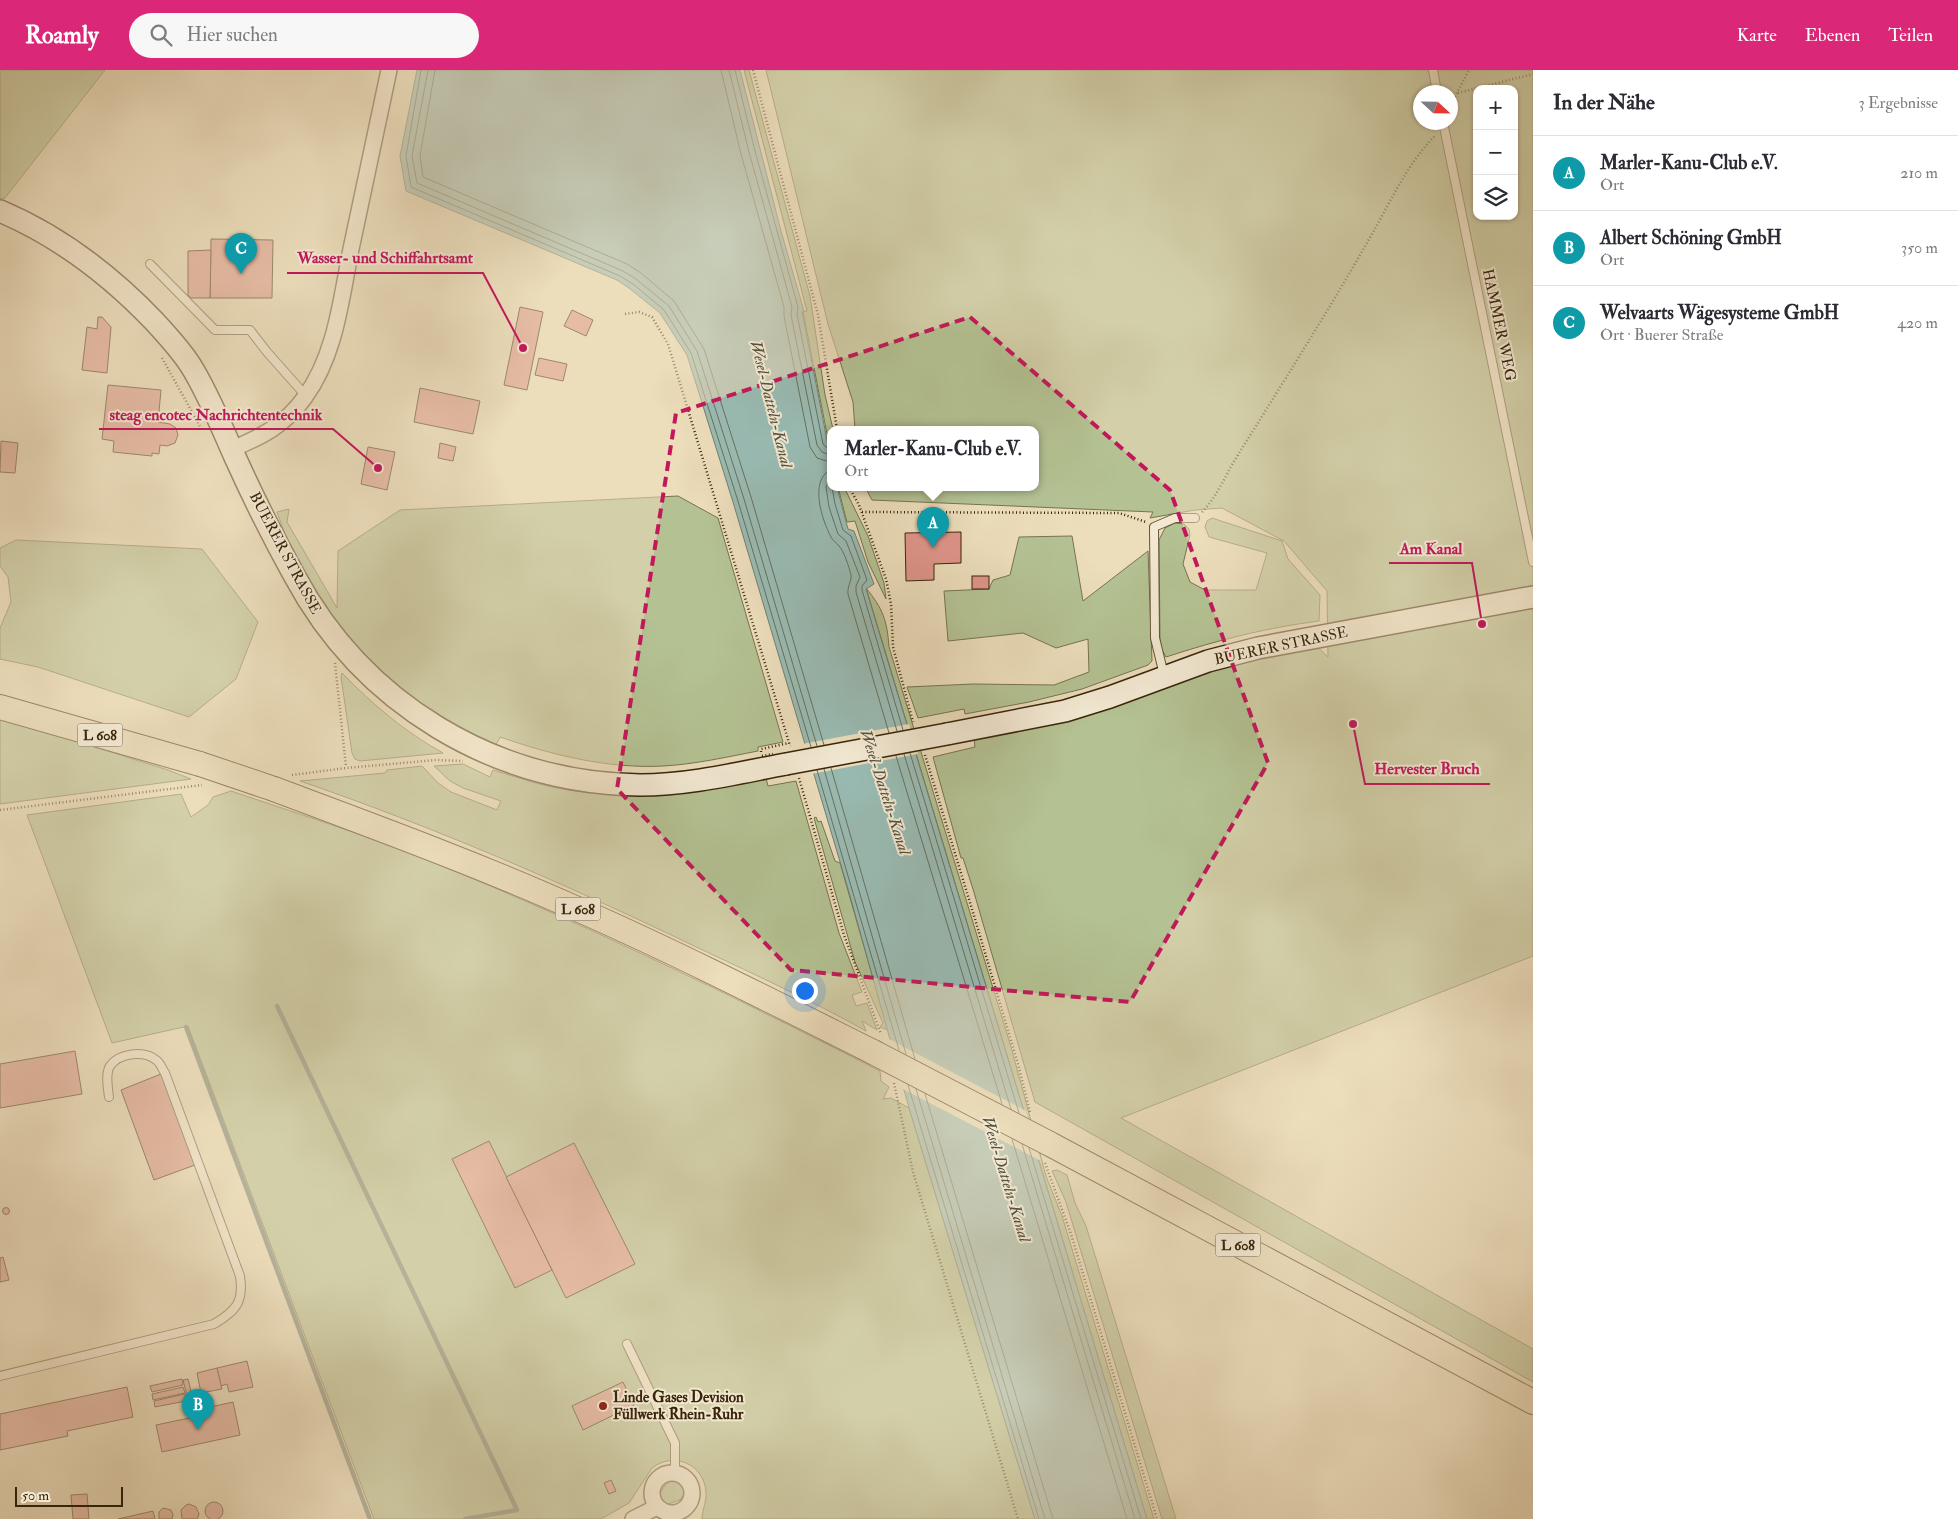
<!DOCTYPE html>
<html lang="de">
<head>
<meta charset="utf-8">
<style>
	:root { --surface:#fff; --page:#f7f7f7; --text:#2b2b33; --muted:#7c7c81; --line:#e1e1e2; --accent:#db2777 }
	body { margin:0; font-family:"IM FELL Double Pica",serif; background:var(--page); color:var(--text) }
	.controls { position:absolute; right:15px; top:15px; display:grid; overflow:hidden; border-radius:10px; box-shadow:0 1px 4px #0004 }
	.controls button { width:45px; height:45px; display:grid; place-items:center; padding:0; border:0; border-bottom:1px solid var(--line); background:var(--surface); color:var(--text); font:25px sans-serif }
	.compass { position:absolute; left:1413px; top:15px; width:45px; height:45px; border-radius:50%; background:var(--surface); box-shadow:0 1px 4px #0004; rotate:112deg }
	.scale { position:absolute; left:15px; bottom:12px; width:108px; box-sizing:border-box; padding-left:5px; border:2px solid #38250a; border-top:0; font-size:14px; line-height:18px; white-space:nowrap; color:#38250a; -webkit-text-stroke:4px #f3e9d3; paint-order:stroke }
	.you { position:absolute; left:804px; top:920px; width:18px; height:18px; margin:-12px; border:4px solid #fff; border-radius:50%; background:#1a73e8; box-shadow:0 0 0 8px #1a73e833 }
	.badge { display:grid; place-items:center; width:32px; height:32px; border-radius:50%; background:var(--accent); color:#fff; font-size:16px; font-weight:700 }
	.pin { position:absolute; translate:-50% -41px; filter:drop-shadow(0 1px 2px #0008) }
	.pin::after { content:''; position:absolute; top:26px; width:18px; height:15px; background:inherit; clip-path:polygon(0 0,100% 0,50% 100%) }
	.popup { position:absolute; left:827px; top:356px; width:212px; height:65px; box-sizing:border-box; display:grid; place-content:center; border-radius:10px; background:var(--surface); filter:drop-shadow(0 1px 4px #0005); font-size:16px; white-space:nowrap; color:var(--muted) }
	.popup b { font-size:19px; color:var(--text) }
	.popup::after { content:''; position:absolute; left:50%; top:100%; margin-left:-10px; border:10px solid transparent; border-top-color:var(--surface) }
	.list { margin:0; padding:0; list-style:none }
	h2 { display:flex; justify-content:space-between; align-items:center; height:65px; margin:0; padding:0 20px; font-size:21px }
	h2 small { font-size:16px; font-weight:400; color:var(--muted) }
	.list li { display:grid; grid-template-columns:32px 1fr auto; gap:15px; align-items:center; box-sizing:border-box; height:75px; padding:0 20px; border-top:1px solid var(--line) }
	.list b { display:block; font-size:19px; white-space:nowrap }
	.list p { margin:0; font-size:16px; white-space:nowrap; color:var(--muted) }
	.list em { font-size:16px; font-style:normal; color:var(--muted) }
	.icon { flex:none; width:28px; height:28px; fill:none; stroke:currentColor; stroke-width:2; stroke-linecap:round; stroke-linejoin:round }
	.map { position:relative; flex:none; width:1533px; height:1449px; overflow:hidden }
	header { display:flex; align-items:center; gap:30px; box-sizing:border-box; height:70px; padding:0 25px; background:var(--accent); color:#fff }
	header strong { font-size:24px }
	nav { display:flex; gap:28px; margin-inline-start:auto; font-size:18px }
	.search { width:350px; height:45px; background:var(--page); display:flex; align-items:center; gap:12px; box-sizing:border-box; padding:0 18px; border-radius:28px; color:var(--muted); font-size:19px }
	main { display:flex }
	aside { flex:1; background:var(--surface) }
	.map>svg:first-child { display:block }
	.green { fill:#b4c293; stroke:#76744e; fill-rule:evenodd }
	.water { fill:#99bbb3; stroke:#727f6f }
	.pier { fill:#ecddbb }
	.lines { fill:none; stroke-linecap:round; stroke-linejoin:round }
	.shore { stroke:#68705e; stroke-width:1 }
	.stream { stroke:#727f6f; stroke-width:4.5 }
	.building { fill:#de948a; stroke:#38250a }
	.lane-casing { stroke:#655336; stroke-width:10 }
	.street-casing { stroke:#655336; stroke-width:18 }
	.secondary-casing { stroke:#38250a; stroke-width:24 }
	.primary-casing { stroke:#38250a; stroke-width:26 }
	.path { stroke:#38250a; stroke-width:2.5; stroke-dasharray:1 2.5; stroke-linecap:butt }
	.lane { stroke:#f3e9d3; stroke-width:8 }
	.street { stroke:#f3e9d3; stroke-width:15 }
	.secondary { stroke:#f3e9d3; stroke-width:21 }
	.primary { stroke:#ecddbb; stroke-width:24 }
	.secondary-bridge-casing { stroke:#38250a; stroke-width:24; stroke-linecap:butt }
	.primary-bridge-casing { stroke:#38250a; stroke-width:26; stroke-linecap:butt }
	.path-bridge { stroke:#38250a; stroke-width:2.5; stroke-dasharray:1 2.5; stroke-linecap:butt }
	.secondary-bridge { stroke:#f3e9d3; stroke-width:21 }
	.primary-bridge { stroke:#ecddbb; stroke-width:24 }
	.marked { fill:none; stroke:#c2185b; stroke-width:4; stroke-dasharray:10 6; stroke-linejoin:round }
	.poi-dot { fill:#8f2418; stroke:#f3e9d3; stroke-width:2 }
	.labels { text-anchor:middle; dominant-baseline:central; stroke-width:4; stroke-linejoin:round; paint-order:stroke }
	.shield { fill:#f3e9d3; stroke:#706046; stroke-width:1 }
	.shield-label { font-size:14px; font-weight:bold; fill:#38250a }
	.street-label { font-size:15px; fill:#38250a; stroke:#f3e9d3 }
	.poi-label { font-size:15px; font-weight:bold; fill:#38250a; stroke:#f3e9d3; text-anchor:start }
	.water-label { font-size:16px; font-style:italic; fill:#55523d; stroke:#f3e9d3 }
	.leader { fill:none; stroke:#c2185b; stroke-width:2 }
	.callout-dot { fill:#c2185b; stroke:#f3e9d3; stroke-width:2 }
	.callout-label { font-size:16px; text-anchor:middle; font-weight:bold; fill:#c2185b; stroke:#f3e9d3; stroke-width:4; stroke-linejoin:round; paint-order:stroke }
</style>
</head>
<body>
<header>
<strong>Roamly</strong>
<div class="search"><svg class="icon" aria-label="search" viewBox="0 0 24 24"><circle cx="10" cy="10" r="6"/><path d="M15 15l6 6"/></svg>Hier suchen</div>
<nav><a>Karte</a><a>Ebenen</a><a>Teilen</a></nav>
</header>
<main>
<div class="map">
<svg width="1533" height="1449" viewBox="0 0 1533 1449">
	<rect width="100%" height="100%" fill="#ecddbb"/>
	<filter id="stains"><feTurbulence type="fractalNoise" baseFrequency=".004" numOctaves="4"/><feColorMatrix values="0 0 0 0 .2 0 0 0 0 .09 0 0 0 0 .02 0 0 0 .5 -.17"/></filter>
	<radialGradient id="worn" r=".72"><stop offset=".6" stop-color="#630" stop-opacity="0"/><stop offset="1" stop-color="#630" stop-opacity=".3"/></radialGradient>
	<!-- green -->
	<g class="green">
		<path d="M0 0H105L4 129 0 128Z"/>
		<path d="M744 0H749L810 226 825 325 833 359H830V379L803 242 807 241Z"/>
		<path d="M766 0H1533V886L1121 1048 1533 1279V1312L1035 1032 973 819 963 788H961L933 687 975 677 974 668 1239 591 1315 575 1328 587 1327 521 1284 471 1222 438 1195 440 1150 448 1153 442 872 430 865 417H1036V359H855L853 332 828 254ZM1477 19H1514V146H1477ZM1420 22H1450V52H1420Z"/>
		<path d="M838 417H844L868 466 884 513 886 529 868 492 855 451 847 452Z"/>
		<path d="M678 426 718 448 783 672 758 677V681C727 687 696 694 664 696 608 699 552 685 500 667L496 675 438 647 385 609 327 544 291 480 277 442 289 439 287 452 337 538 338 481 400 440Z"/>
		<path d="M1212 448 1282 471 1288 489 1320 525 1319 551C1265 558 1218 570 1166 587L1162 580 1160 571 1159 470 1165 458 1175 453 1184 454 1189 459 1190 465 1183 494 1190 512 1205 520H1256L1267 483 1209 467 1205 457 1207 451Z"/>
		<path d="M1072 466 1083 531 1148 481 1152 591 1148 595 1082 619 1029 632 965 644 964 639 918 648 907 617 973 614 1054 615 1089 602 1088 569 1056 578 1023 563 948 571 944 521 989 519 993 510 1010 505 1019 467Z"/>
		<path d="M16 470 202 479 258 552 236 609 189 647 38 597 0 589V558L11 532 8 507 0 496V478Z"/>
		<path d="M866 518C883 539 887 550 889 577L1011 977 1046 1106 1062 1146 1154 1449H1147Z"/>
		<path d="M342 603C373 635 405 662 443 683L360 691 355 689 352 683 341 607Z"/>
		<path d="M0 649 28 656 168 700 191 709 0 734Z"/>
		<path d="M463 694 490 707 493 700C513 706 533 713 552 717 627 733 693 722 766 708L768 716 796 711 839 863 862 922 852 925 856 936 867 933 877 960 862 951 866 961C809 929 749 902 690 874 563 813 434 757 300 711L385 703 387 700 422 696 438 713 451 722 497 740 501 731 463 718 450 711 434 696Z"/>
		<path d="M231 721C287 740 344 758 399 779 564 843 722 921 880 1001L881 1011 889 1017 883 1029 891 1028 909 1038 1035 1449H702C702 1440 707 1431 706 1422 704 1394 674 1381 652 1398L629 1433 601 1449H374L188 956 112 973 27 745 181 724 191 747 208 735 213 727Z"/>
		<path d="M816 747 818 752 821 751 835 791 840 793 888 960 880 957 883 953 855 892 814 748Z"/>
		<path d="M1057 1100 1067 1105 1075 1133 1086 1156 1176 1449H1162L1066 1132 1053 1103 1052 1101Z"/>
		<path d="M673 1410C680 1412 686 1415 685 1423L680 1430 665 1435 659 1429C659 1422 666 1412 673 1410Z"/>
	</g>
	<!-- water -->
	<path class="water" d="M417 0H740L781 161 804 241 802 242 830 385V417H837L848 459 854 461 874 514 866 519 1147 1449H1035L909 1038 849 822 733 432 687 285 660 243 629 218 617 210 406 121 400 86Z"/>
	<!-- pier -->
	<g class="pier">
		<path d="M909 654 918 684 811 704 802 674Z"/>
		<path d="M887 968 1026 1041 1041 1091 901 1018Z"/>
	</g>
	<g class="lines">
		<!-- shore -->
		<g class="shore">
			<path d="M421 0 406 86 411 117 620 206 633 214 664 240 691 283 738 431 811 677"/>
			<path d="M428 0 412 86 417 113 623 201 636 209 669 236 697 281 744 429 817 676"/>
			<path d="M435 0 420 86 423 107 627 194 641 203 674 231 704 279 751 427 824 675"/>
			<path d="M721 0 741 84 784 237V246L810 377 817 388 830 392"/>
			<path d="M729 0 749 82 792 237 791 245 817 375 822 382 830 385"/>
			<path d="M735 0 755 81 798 237 797 244 823 374 826 377 830 378"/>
			<path d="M830 400C809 411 822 450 831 467 833 471 836 472 839 476 844 481 849 497 851 505 852 510 847 517 848 524L889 663"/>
			<path d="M830 408 826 417 829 437 838 464 846 471 860 507 856 516V522L897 661"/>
			<path d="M832 417 835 434 843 460 851 466 867 510 862 516V520L903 660"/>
			<path d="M910 683 1019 1043"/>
			<path d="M904 684 1011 1039"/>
			<path d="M896 686 1002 1034"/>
			<path d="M831 698 915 989"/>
			<path d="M824 699 906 984"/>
			<path d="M817 700 899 980"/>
			<path d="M908 1015 1039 1449"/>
			<path d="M916 1019 1045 1449"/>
			<path d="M925 1024 1053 1449"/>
			<path d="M1012 1069 1127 1449"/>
			<path d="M1022 1074 1135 1449"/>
			<path d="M1029 1078 1141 1449"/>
		</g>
		<!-- stream -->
		<g class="stream">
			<path d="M277 936 517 1440 465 1449"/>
			<path d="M186 957 370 1449"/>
		</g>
	</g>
	<!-- building -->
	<g class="building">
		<path d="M211 169 273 170 272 228H210Z"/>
		<path d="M211 180 210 228H191L188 225V181Z"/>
		<path d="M520 237 543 242 527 320 504 315Z"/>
		<path d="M572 240 593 250 586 266 564 256Z"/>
		<path d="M98 247H102L111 257 107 303 82 300 87 257 97 259Z"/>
		<path d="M539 288 567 294 563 311 535 305Z"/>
		<path d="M108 315 161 320 158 352 170 354 176 358 178 365 175 373 167 376 160 375 159 384 152 383V386L113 382 114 371 102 369Z"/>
		<path d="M420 318 480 331 473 364 414 352Z"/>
		<path d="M1 371 18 373 15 403 0 402Z"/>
		<path d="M440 373 456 377 453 391 438 388Z"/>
		<path d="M368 377 395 382 387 420 361 414Z"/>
		<path d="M961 462V493L934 494V510L906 511 905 463Z"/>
		<rect x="972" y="506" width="17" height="13"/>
		<path d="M75 981 82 1024 0 1038V994Z"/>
		<path d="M161 1004 195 1095 154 1110 121 1020Z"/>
		<path d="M489 1071 552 1200 515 1218 452 1089Z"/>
		<path d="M574 1073 635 1194 566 1228 506 1107Z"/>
		<circle cx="6" cy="1141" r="3.5"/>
		<path d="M3 1187 9 1210 0 1212V1188Z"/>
		<path d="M247 1291 253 1317 229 1322 227 1314 221 1316 217 1298Z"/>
		<path d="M217 1298 222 1319 201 1323 197 1303Z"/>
		<path d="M182 1309 183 1315 152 1322 150 1316Z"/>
		<path d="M188 1309 193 1329 188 1330 183 1310Z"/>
		<path d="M623 1312 634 1335 583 1360 572 1336Z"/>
		<path d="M127 1317 133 1347 67 1361 68 1366 0 1380V1344Z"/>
		<path d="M183 1317 185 1323 153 1330 152 1324Z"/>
		<path d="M185 1324 186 1331 155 1337 154 1331Z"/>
		<path d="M233 1332 240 1365 162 1382 156 1355 208 1344 206 1338Z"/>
		<path d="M611 1410 616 1421 609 1424 604 1413Z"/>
		<path d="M87 1424 89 1449H73L71 1425Z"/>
		<circle cx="214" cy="1441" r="9"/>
		<path d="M189 1434 196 1437 199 1444 198 1447 197 1449H182L181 1440 186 1435Z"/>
		<path d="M163 1438 171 1440 173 1445 172 1449H159V1442Z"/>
		<path d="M153 1441 155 1449H118Z"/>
	</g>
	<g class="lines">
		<!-- lane casing -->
		<g class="lane-casing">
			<g id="lane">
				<path d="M1433 0 1437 22"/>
				<path d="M1443 52 1533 492"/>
				<path d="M150 194 215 260H250L267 282 306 326"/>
				<path d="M1164 605 1155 568 1154 457 1175 448H1195"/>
				<path d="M627 1274 675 1373V1403"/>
				<path d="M0 1306 214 1254C236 1241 244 1232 240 1206L165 1003C162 999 160 992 156 990 144 980 119 983 110 996 105 1004 108 1018 109 1027"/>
			</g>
		</g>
		<!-- street casing -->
		<g class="street-casing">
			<g id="street">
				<path d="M232 379C263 366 285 355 305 327 336 284 341 229 351 179 364 119 376 60 389 0"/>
				<circle cx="672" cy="1423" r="20"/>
				<path d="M633 1449 657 1437"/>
			</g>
		</g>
		<!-- secondary casing -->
		<g class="secondary-casing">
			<g id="secondary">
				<path d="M0 141C59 166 110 205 154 251 167 265 181 280 191 296 209 325 221 356 235 387 253 427 273 467 294 505 363 634 494 713 640 715 689 715 738 703 786 694"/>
				<path d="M947 664 1065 641 1110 627 1208 591 1258 578 1533 527"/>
			</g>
		</g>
		<!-- primary casing -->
		<g class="primary-casing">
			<g id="primary">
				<path d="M0 637 200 694"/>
				<path d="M274 719C378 758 482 796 584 842 681 885 777 934 873 982"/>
				<path d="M1048 1073 1533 1332"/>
			</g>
		</g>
		<!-- path -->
		<g class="path">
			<path d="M753 0 818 245 837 359"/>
			<path d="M1458 23 1533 4"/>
			<path d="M1450 36 1469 0"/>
			<path d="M625 244 639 242 652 247 668 274 790 676"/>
			<path d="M162 288 202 360"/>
			<path d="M849 417 859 435 886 509 891 534 893 577 913 652"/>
			<path d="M862 442 1119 443 1146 452"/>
			<path d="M1202 442C1217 427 1225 406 1236 388 1282 314 1329 240 1372 164 1391 131 1408 92 1436 65"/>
			<path d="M335 593 346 697"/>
			<path d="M761 682V679L789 673"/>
			<path d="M925 685 975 849 1018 994 1030 1042"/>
			<path d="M292 705 346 698 436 690 463 691"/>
			<path d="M799 708 844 865 881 964"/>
			<path d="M0 740 202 715"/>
			<path d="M894 1013 913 1102 1018 1449"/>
			<path d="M1045 1093 1071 1164 1157 1449"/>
		</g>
		<!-- lane -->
		<use href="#lane" class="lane"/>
		<!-- street -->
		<use href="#street" class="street"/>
		<!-- secondary -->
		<use href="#secondary" class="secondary"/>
		<!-- primary -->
		<use href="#primary" class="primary"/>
		<!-- secondary-bridge casing -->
		<g class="secondary-bridge-casing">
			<path id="secondary-bridge" d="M786 694 947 664"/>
		</g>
		<!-- primary-bridge casing -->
		<g class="primary-bridge-casing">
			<g id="primary-bridge">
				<path d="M200 694 274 719"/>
				<path d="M873 982 1048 1073"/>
			</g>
		</g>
		<!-- path-bridge -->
		<path class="path-bridge" d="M762 686 773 684"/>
		<!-- secondary-bridge -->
		<use href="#secondary-bridge" class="secondary-bridge"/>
		<!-- primary-bridge -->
		<use href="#primary-bridge" class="primary-bridge"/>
	</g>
	<!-- marked area -->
	<path d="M0 0H1533V1449H0ZM970 247 1170 420 1268 693 1130 932 791 900 617 719 676 343Z" fill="#ecddbb" fill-opacity=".55" fill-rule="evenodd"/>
	<path class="marked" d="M970 247 1170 420 1268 693 1130 932 791 900 617 719 676 343Z"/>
	<!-- markers -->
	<circle class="poi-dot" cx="603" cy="1336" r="5"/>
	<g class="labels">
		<!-- shield labels -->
		<g class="shield">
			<rect x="77.5" y="653.5" width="45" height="23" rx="4"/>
			<rect x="555.5" y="827.5" width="45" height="23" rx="4"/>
			<rect x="1215.5" y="1163.5" width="45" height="23" rx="4"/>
		</g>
		<g class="shield-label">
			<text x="100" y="665">L 608</text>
			<text x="578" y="839">L 608</text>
			<text x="1238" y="1175">L 608</text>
		</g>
		<!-- street labels -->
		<g class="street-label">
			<text transform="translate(1499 255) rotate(78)">HAMMER WEG</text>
			<text transform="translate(285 483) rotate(62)">BUERER STRASSE</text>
			<text transform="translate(1281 576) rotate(-12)">BUERER STRASSE</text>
		</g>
		<!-- poi labels -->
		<g class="poi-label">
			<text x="613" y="1327">Linde Gases Devision<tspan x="613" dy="17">Füllwerk Rhein-Ruhr</tspan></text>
		</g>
		<!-- water labels -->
		<g class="water-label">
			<text transform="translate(771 334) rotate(76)">Wesel-Datteln-Kanal</text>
			<text transform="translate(885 722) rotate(72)">Wesel-Datteln-Kanal</text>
			<text transform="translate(1006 1109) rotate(73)">Wesel-Datteln-Kanal</text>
		</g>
	</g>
	<!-- callouts -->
	<path class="leader" d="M523 278L483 203H287M378 398L333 359H99M1482 554L1472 493H1389M1353 654L1365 714H1490"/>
	<g class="callout-dot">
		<circle cx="523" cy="278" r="5"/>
		<circle cx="378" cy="398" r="5"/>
		<circle cx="1482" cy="554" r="5"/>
		<circle cx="1353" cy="654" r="5"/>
	</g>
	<g class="callout-label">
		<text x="385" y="193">Wasser- und Schiffahrtsamt</text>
		<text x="216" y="350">steag encotec Nachrichtentechnik</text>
		<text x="1431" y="484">Am Kanal</text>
		<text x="1427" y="704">Hervester Bruch</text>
	</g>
	<rect width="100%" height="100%" filter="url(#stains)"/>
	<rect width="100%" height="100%" fill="url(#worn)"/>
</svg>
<div class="controls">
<button>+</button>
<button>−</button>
<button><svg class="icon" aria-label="layers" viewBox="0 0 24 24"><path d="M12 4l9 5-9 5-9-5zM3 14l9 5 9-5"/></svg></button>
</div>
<svg class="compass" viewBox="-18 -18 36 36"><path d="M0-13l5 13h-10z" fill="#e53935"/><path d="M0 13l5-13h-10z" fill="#7c7c81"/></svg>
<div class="scale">50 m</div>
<div class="you"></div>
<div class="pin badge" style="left:933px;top:478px;background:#0f9aa8">A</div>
<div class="popup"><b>Marler-Kanu-Club e.V.</b>Ort</div>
<div class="pin badge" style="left:198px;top:1360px;background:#0f9aa8">B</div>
<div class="pin badge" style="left:241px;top:204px;background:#0f9aa8">C</div>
</div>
<aside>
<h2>In der Nähe<small>3 Ergebnisse</small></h2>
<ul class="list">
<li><span class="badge" style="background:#0f9aa8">A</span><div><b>Marler-Kanu-Club e.V.</b><p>Ort</p></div><em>210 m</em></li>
<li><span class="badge" style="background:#0f9aa8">B</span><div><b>Albert Schöning GmbH</b><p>Ort</p></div><em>350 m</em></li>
<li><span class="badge" style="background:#0f9aa8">C</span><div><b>Welvaarts Wägesysteme GmbH</b><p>Ort · Buerer Straße</p></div><em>420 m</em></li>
</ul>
</aside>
</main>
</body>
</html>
